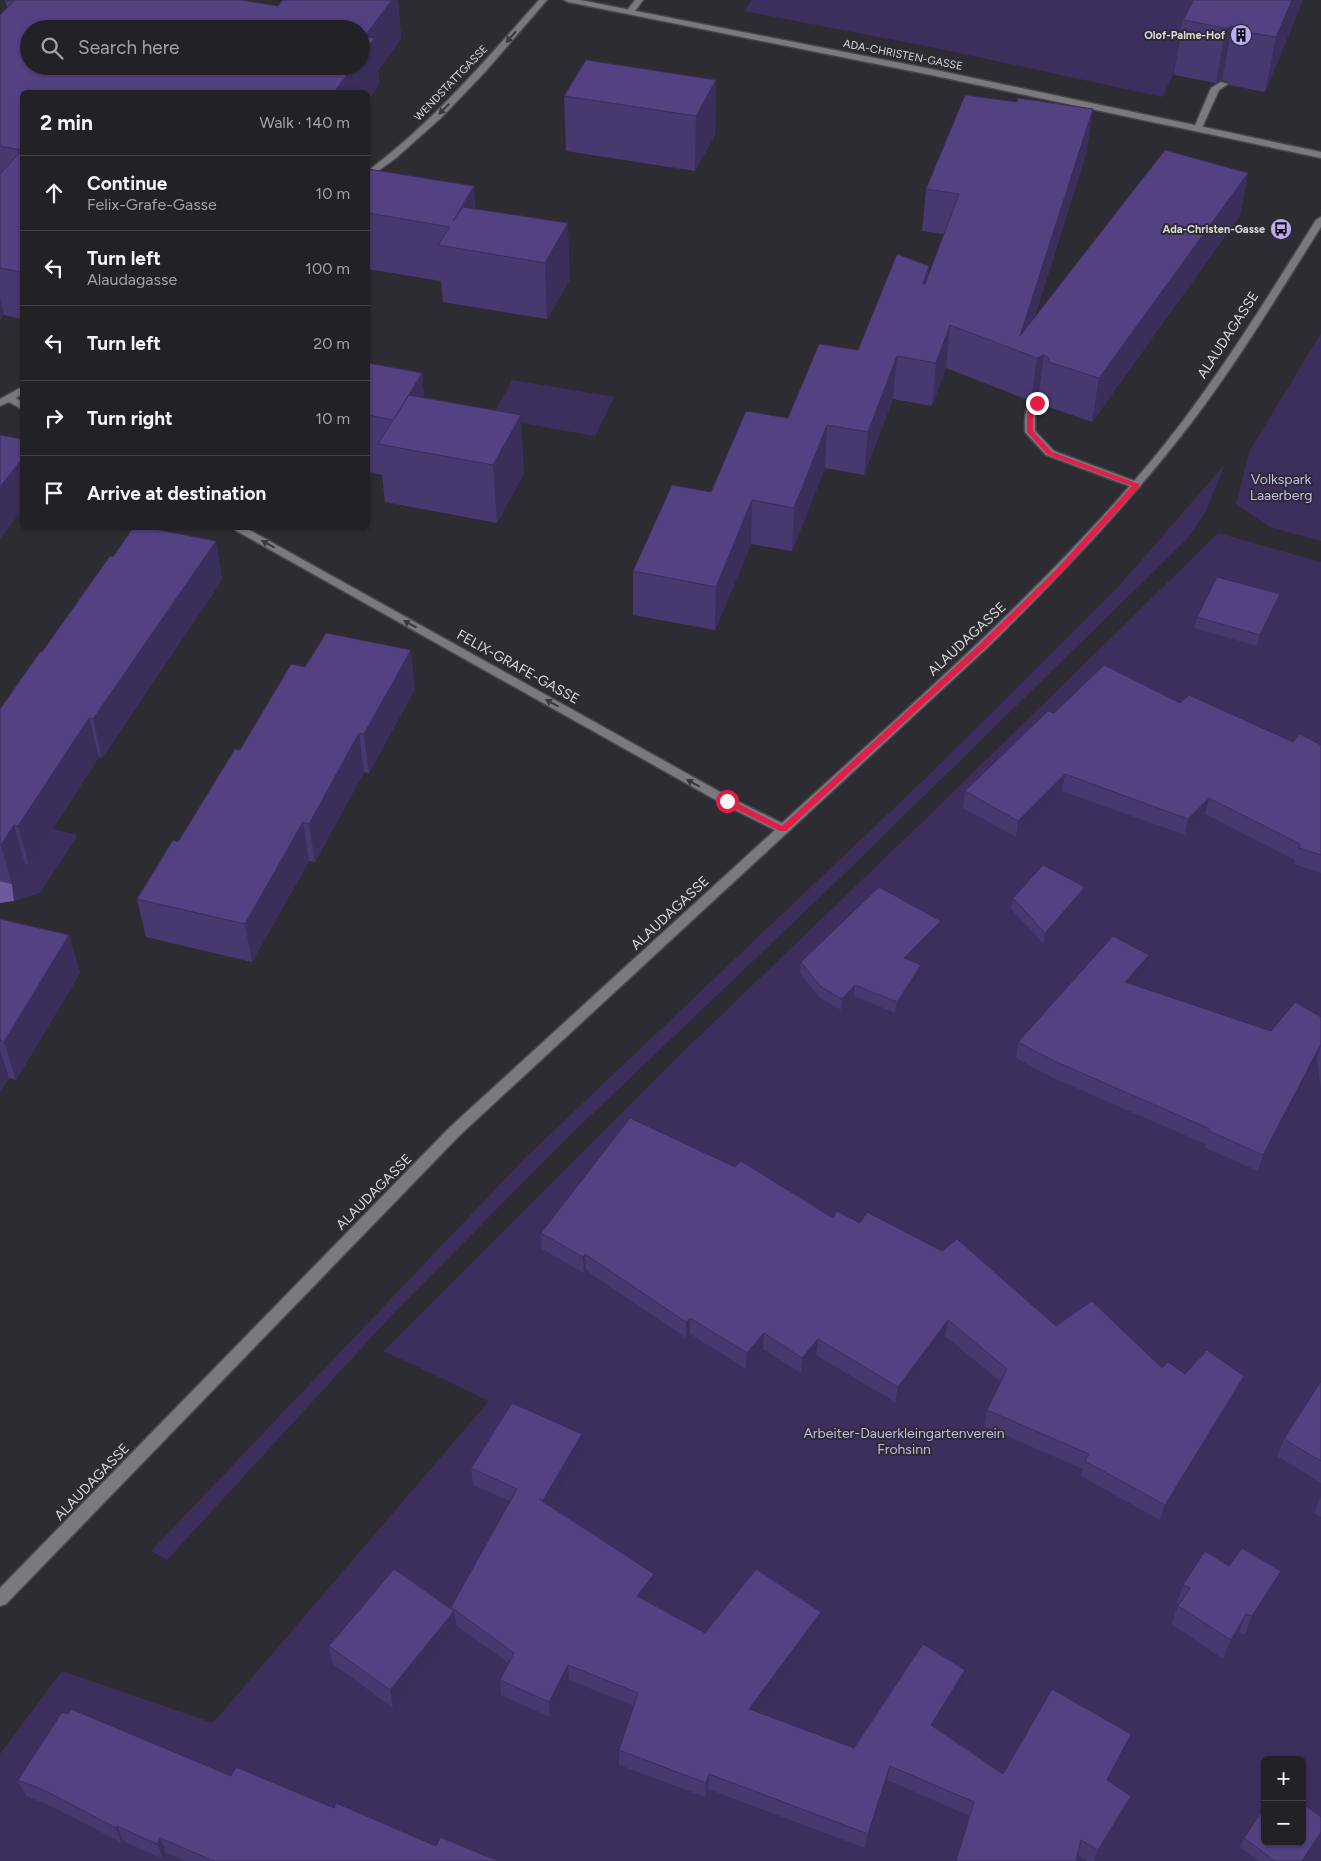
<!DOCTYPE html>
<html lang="en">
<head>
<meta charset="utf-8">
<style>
	:root { --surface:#222126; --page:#2a292e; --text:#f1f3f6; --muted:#a2a3a7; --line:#3f3e43 }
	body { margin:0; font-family:Figtree,sans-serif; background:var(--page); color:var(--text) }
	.controls { position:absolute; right:15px; bottom:15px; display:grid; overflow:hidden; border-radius:8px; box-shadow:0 1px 4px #0004 }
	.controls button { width:45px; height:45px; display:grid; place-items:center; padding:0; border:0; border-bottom:1px solid var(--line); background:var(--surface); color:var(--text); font:25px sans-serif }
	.stop { position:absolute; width:15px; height:15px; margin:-11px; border:4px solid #e11d48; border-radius:50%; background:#fff }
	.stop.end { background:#e11d48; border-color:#fff; box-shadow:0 1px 5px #0008 }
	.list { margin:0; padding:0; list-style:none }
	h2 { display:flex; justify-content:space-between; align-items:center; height:65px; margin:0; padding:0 20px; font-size:21px }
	h2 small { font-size:16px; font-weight:400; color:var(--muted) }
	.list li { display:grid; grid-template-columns:32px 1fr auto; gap:15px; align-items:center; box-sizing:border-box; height:75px; padding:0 20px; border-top:1px solid var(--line) }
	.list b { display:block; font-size:19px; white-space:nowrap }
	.list p { margin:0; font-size:16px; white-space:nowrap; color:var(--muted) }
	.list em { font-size:16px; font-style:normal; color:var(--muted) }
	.icon { flex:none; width:28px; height:28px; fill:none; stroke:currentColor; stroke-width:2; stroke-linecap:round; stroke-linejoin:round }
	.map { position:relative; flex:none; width:1321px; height:1861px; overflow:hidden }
	.search { position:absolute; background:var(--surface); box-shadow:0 1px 4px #0004; left:20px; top:20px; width:350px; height:55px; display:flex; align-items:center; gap:12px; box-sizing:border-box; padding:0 18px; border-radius:28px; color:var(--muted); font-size:19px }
	.panel { position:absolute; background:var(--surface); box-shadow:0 1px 4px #0004; left:20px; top:90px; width:350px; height:440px; border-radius:8px }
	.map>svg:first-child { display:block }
	.green { fill:#3c2f5e; fill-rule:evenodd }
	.forest { fill:#6c5a9d }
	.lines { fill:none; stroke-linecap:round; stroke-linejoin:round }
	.service-casing { stroke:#48474c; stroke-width:3 }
	.minor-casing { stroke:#48474c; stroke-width:3 }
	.service { fill:#7b7980; fill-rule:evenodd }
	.minor { fill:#7b7980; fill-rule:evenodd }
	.wall { fill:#47386f }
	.shaded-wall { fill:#3a2e5a }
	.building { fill:#534181; stroke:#3a2e5a }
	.oneway { fill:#39383e }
	.route { fill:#e11d48 }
	.labels { text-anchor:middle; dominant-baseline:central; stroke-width:4; stroke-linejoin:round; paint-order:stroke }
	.far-poi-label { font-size:11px; font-weight:bold; fill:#d9d8dc; stroke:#2d2c32; text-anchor:end }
	.far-street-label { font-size:11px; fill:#d9d8dc; stroke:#2d2c32 }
	.street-label { font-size:14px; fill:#d9d8dc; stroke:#2d2c32 }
	.park-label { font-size:14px; fill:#c4b7f0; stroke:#2d2c32 }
</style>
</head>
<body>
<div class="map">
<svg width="1321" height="1861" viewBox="0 0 1321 1861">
	<rect width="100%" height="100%" fill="#2d2c32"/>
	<!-- green -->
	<g class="green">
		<path d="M752 0H1211L1162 97 936 48 744 11Z"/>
		<path d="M1321 333V541L1270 527 1236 504 1249 452Z"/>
		<path d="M512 380 614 397 595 436 492 418Z"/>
		<path d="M1225 464 1206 511 1187 539 839 879 566 1139 391 1316 167 1560 151 1551 525 1158 931 773 1119 586Z"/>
		<path d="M1218 533 1321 562V1861H0V1754L62 1671 213 1723 489 1401 384 1351 685 1050 938 807ZM1265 1760H1302V1842H1265Z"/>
		<path d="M48 828 75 834 77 837 40 893 14 901 12 884 25 864 29 865Z"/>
	</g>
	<!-- forest -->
	<path class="forest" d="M0 881 12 884 14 901 0 903Z"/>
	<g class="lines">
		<!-- service casing -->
		<g class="service-casing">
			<g id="service">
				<path d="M635 0H643L633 14H627L626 12Z"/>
				<path d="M1221 82 1228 84 1219 90 1201 130H1195L1194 128 1211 88Z"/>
				<path d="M1037 400 1042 403 1035 412V431L1054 451 1140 483V487H1132L1046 455 1025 432C1025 420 1023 405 1037 400Z"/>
			</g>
		</g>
		<!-- minor casing -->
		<g class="minor-casing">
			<g id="minor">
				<path d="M539 0H547L485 72 442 117 396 158 368 178V171C433 122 485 61 539 0Z"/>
				<path d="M564 0H580L931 69 1321 152V158L931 75 568 2Z"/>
				<path d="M1321 217V227C1279 293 1239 360 1192 422 1129 504 1059 577 986 649L460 1135 6 1604 0 1606V1588L450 1127 775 830 723 804 235 530 234 528H246L731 798 782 823C913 703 1048 587 1161 449 1219 377 1267 298 1316 220Z"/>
				<path d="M22 387V394L16 398 22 402V409L9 402 0 406V399Z"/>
			</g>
		</g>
		<!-- service -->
		<use href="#service" class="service"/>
		<!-- minor -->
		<use href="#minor" class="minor"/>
	</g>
	<!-- wall -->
	<g class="wall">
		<path d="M5 0 278 6 283 0H398L401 39 378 70 379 85 22 92V319L4 315 0 321V15L7 8Z"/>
		<path d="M1194 0H1303L1265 92 1229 85V82L1222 80 1216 83 1174 75 1183 20Z"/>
		<path d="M716 80 715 135 695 171 566 151 564 96Z"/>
		<path d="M1087 151 1034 319 1248 173 1240 215 1092 422 1043 405V401L1038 398 1031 401 946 368 932 406 893 399 864 475 825 468 792 551 751 544 715 630 633 615V571L711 492 858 350 928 276 944 234 922 231 926 189Z"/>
		<path d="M368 169 476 209 570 280 547 319 443 302 441 281 368 269Z"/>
		<path d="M368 363 422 373 424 398 524 473 497 523 385 502 382 475 368 472Z"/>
		<path d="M216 541 222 580 102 758 99 757 29 865 25 864 12 884 0 881V709L113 557Z"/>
		<path d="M1280 594 1277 606 1257 646 1194 628 1197 617Z"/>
		<path d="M415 689 369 773 364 772 315 862 309 861 252 962 146 937 137 899 178 842Z"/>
		<path d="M1180 703 1293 742 1321 745V873L1294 864 1295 860 1205 814 1185 835 1062 791 1016 837 963 808 965 791 1054 713Z"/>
		<path d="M1013 898H1083L1044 944 1011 909Z"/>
		<path d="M0 919 69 935 80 973 16 1080 9 1078 0 1092Z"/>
		<path d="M941 921 939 932 911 961 919 977 895 1013 854 996 841 1010 819 997 800 973 801 962Z"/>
		<path d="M1149 955 1146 972 1134 985 1271 1031 1321 1017V1090L1317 1058 1258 1171 1204 1147 1205 1144 1051 1077 1016 1058 1018 1042Z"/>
		<path d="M833 1218 1056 1326 1162 1368 1185 1374 1239 1391 1160 1520 1081 1476 1083 1469 984 1426 987 1410 1001 1382 945 1336 895 1402 816 1355 801 1373 763 1349 746 1369 690 1334 686 1338 586 1270 584 1273 542 1249 541 1233Z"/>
		<path d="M1321 1381V1483L1277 1456 1284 1439Z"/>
		<path d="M583 1451 550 1506 654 1574V1590L646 1600 705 1633 819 1627 757 1712 854 1748 962 1686 935 1728 1003 1774 1131 1734 1126 1749 1109 1781 1125 1811 1095 1861H1088L1078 1855 970 1816 887 1780 865 1848 708 1789 705 1797 619 1765V1750L634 1706 569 1680 550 1717 501 1695 500 1680 508 1663 456 1625 457 1629 393 1708 333 1664 329 1646 451 1609V1607L510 1501 473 1485 471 1468Z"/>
		<path d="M1321 1497V1517L1314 1513Z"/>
		<path d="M1229 1566 1281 1571 1273 1590 1245 1635 1239 1632 1223 1659 1171 1624 1179 1604 1177 1603 1183 1585Z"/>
		<path d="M231 1776 334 1808 436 1846 498 1861H185L166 1853 163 1859 123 1841 122 1843 53 1807 26 1796 18 1780Z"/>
		<path d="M1321 1833 1303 1861H1259L1240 1847 1244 1838Z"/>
	</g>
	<!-- shaded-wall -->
	<g class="shaded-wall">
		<path d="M392 0H398L401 39 378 70 379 85 368 101V92H334L354 66H361V56L364 37Z"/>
		<path d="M1292 0H1303L1265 92 1276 37Z"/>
		<path d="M1232 26 1222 80 1216 83 1226 28Z"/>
		<path d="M716 80 715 135 695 171 696 116Z"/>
		<path d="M1093 109 1087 151 1023 352 1020 336Z"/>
		<path d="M1248 173 1240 215 1092 422 1099 378Z"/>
		<path d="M474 186 478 243 453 221Z"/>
		<path d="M568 223 570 280 547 319 545 263Z"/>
		<path d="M929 266 925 308 923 284Z"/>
		<path d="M0 296 4 315 0 321Z"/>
		<path d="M950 325 946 368 932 406 936 363Z"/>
		<path d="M1044 355 1038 398 1031 401 1037 358Z"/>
		<path d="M897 356 893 399 864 475 868 432Z"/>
		<path d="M422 373 427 430 394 419Z"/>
		<path d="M521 415 524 473 497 523 493 465Z"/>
		<path d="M827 425 825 468 792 551 794 508Z"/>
		<path d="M22 459V510L0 539V487Z"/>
		<path d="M752 500 751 544 715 630 716 587Z"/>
		<path d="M216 541 222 580 102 758 93 719Z"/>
		<path d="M1280 594 1277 606 1257 646 1260 635Z"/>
		<path d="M411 650 415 689 369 773 364 734Z"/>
		<path d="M89 718 99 757 29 865 18 826Z"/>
		<path d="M359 733 364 772 315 862 309 824Z"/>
		<path d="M1065 774 1062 791 1016 837 1018 821Z"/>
		<path d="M1209 798 1205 814 1185 835 1188 819Z"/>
		<path d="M303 822 309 861 252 962 245 924Z"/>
		<path d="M14 825 25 864 12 884 1 845Z"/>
		<path d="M1085 887 1083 898 1044 944 1045 933Z"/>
		<path d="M941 921 939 932 902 970 904 958Z"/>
		<path d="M69 935 80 973 16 1080 4 1042Z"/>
		<path d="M1149 955 1146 972 1122 998 1125 982Z"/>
		<path d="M921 965 919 977 895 1013 897 1002Z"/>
		<path d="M855 985 854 996 841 1010 842 999Z"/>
		<path d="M1321 1044 1317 1058 1258 1171 1263 1155Z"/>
		<path d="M0 1050 9 1078 0 1092Z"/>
		<path d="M585 1254 586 1270 584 1273 583 1257Z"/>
		<path d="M690 1318V1334L686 1338V1322Z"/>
		<path d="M948 1320 945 1336 895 1402 898 1387Z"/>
		<path d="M764 1333 763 1349 746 1369 747 1353Z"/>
		<path d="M818 1339 816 1355 801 1373 802 1358Z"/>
		<path d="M1244 1376 1239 1391 1160 1520 1165 1505Z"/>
		<path d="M582 1434 583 1451 544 1517 543 1500Z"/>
		<path d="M1281 1571 1273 1590 1245 1635 1252 1616Z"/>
		<path d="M654 1574V1590L637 1611V1596Z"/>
		<path d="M454 1611 457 1629 393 1708 390 1690Z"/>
		<path d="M821 1612 819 1627 749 1724V1709Z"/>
		<path d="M1246 1614 1239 1632 1223 1659 1231 1640Z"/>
		<path d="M568 1665 569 1680 550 1717 549 1702Z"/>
		<path d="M965 1670 962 1686 928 1740 931 1725Z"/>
		<path d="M1131 1734 1126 1749 1102 1794 1107 1780Z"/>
		<path d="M890 1766 887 1780 865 1848 868 1834Z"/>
		<path d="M709 1774 708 1789 705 1797 706 1783Z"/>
		<path d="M1131 1796 1125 1811 1095 1861H1094L1098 1850Z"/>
		<path d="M117 1826 123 1841 122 1843 116 1828Z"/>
		<path d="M1321 1832V1833L1303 1861H1302Z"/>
		<path d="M160 1838 166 1853 163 1859 157 1844Z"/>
	</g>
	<!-- building -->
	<g class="building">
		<path d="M6 0H241L278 6 283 0H392L364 37 375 38 361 56V29H29V66H354L334 92H22V272L0 268V174L22 150 0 146V15L14 1Z"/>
		<path d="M1194 0H1292L1276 37 1240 31 1239 28 1232 26 1226 28 1183 20Z"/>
		<path d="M586 60 716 80 696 116 564 96Z"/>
		<path d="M965 95 1017 102 1018 98 1093 109 1020 336 1165 150 1248 173 1099 378 1049 362V358L1044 355 1037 358 950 325 936 363 897 356 868 432 827 425 794 508 752 500 716 587 633 571 672 485 711 492 746 411 788 418 819 344 858 350 897 254 929 266 923 284H925L959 194 926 189Z"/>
		<path d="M368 169 474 186 453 221 463 207 568 223 545 263 438 245 450 227 368 213Z"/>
		<path d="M368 363 422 373 394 419 409 395 521 415 493 465 378 444 393 420 368 415Z"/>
		<path d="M0 435 22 439V459L0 487Z"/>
		<path d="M133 528H149L216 541 93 719 89 718 18 826 14 825 1 845H0V709L40 652H42L110 556 113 557Z"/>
		<path d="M1217 577 1280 594 1260 635 1197 617Z"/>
		<path d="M326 633 411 650 364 734 359 733 309 824 303 822 245 924 137 899 173 840 178 842 235 749 240 750 291 664 305 667Z"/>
		<path d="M1104 665 1180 703 1189 695 1293 742 1300 734 1321 745V855L1299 848 1300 844 1209 798 1188 819 1065 774 1018 821 965 791 1048 711 1054 713Z"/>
		<path d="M1043 865 1085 887 1045 933 1013 898Z"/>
		<path d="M879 887 941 921 904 958 921 965 897 1002 855 985 842 999 820 986 801 962Z"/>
		<path d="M0 919 69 935 4 1042 0 1040Z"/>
		<path d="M1113 936 1149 955 1125 982 1271 1031 1295 1002 1321 1017V1044L1263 1155 1209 1131 1210 1129 1054 1061 1018 1042Z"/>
		<path d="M630 1118 735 1167 741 1161 833 1218 837 1211 860 1223 867 1212 942 1251 957 1239 1056 1326 1092 1301 1162 1368 1168 1362 1185 1374 1207 1350 1244 1376 1165 1505 1085 1461 1089 1454 987 1410 1007 1369 948 1320 898 1387 818 1339 802 1358 764 1333 747 1353 690 1318 686 1322 585 1254 583 1257 541 1233Z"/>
		<path d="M1321 1381V1461L1284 1439Z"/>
		<path d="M512 1403 582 1434 543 1500 539 1499 654 1574 637 1596 705 1633 756 1569 821 1612 749 1709 854 1748 923 1644 965 1670 931 1725 1003 1774 1052 1689 1131 1734 1107 1780 1131 1796 1098 1850 1081 1840 1076 1861H956L974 1802 890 1766 868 1834 709 1774 706 1783 619 1750 638 1693 568 1665 549 1702 500 1680 514 1653 451 1607 517 1489 471 1468Z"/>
		<path d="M1242 1548 1281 1571 1252 1616 1246 1614 1231 1640 1178 1606 1190 1588 1183 1585 1205 1551 1229 1566Z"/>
		<path d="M394 1569 454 1611 390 1690 329 1646Z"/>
		<path d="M71 1709 231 1776 236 1767 334 1808 336 1803 436 1846 440 1837 498 1861H214L160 1838 157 1844 117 1826 116 1828 46 1791 18 1780 62 1712 68 1714Z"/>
		<path d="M1302 1803 1321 1817V1832L1302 1861H1275L1244 1838 1265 1807V1842H1302Z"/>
	</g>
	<!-- one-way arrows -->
	<defs><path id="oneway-solid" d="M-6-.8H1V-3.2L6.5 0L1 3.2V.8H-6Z" transform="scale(1.25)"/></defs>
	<g class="oneway">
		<use href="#oneway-solid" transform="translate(511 37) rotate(131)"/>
		<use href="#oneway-solid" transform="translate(444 109) rotate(135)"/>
		<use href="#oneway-solid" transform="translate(268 544) rotate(-151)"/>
		<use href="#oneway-solid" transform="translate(410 624) rotate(-151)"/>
		<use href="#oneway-solid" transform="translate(552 703) rotate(-151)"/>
		<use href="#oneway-solid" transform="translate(693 783) rotate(-151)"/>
	</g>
	<!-- route -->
	<path class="route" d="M1034 402 1040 403 1033 412V431L1052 452 1139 484V487L1061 573 985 648 786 831H780L724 803V799H729L782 826 980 644 1056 570 1132 486 1048 455 1027 432V412Z"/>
	<!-- icons -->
	<defs>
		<g id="building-disc" transform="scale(1.125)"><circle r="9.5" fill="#bcaaf6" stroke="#2d2c32"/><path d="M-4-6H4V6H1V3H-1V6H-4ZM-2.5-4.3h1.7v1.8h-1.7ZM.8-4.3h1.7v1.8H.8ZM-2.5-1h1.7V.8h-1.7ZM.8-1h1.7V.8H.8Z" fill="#111"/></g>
		<g id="bus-disc" transform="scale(1.125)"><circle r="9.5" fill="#bcaaf6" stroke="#2d2c32"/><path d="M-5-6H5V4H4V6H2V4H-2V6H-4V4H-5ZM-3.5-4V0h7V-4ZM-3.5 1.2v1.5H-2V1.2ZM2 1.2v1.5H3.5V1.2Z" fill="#111"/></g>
	</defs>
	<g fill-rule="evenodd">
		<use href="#building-disc" x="1241" y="35"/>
		<use href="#bus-disc" x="1281" y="229"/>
	</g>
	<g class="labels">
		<!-- far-poi labels -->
		<g class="far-poi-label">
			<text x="1225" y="35">Olof-Palme-Hof</text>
			<text x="1265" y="229">Ada-Christen-Gasse</text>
		</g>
		<!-- far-street labels -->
		<g class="far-street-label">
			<text transform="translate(903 55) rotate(11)">ADA-CHRISTEN-GASSE</text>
			<text transform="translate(451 83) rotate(-46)">WENDSTATTGASSE</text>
		</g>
		<!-- street labels -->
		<g class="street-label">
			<text transform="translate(1228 335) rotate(-57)">ALAUDAGASSE</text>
			<text transform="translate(967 639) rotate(-43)">ALAUDAGASSE</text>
			<text transform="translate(518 667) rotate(29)">FELIX-GRAFE-GASSE</text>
			<text transform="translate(670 913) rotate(-43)">ALAUDAGASSE</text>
			<text transform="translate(374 1192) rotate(-45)">ALAUDAGASSE</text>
			<text transform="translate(92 1482) rotate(-46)">ALAUDAGASSE</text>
		</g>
		<!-- park labels -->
		<g class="park-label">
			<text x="1281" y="479">Volkspark<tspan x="1281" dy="16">Laaerberg</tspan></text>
			<text x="904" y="1433">Arbeiter-Dauerkleingartenverein<tspan x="904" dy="16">Frohsinn</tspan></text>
		</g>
	</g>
</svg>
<div class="controls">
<button>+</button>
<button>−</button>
</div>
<div class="stop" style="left:727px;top:801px"></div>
<div class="stop end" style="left:1037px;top:403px"></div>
<div class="search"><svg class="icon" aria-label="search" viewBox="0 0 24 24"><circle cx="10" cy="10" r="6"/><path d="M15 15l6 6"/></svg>Search here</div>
<section class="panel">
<h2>2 min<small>Walk · 140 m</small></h2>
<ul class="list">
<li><svg class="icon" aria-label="ahead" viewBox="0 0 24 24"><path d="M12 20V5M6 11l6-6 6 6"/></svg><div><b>Continue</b><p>Felix-Grafe-Gasse</p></div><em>10 m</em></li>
<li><svg class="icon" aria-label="left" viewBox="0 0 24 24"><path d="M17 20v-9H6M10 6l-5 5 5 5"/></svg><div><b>Turn left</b><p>Alaudagasse</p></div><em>100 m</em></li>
<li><svg class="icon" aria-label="left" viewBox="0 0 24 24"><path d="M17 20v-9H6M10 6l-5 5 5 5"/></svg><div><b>Turn left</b></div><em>20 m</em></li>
<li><svg class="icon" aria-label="right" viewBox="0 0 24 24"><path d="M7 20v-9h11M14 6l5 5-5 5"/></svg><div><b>Turn right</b></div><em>10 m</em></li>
<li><svg class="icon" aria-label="arrive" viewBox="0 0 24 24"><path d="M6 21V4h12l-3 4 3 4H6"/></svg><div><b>Arrive at destination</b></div></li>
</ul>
</section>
</div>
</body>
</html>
